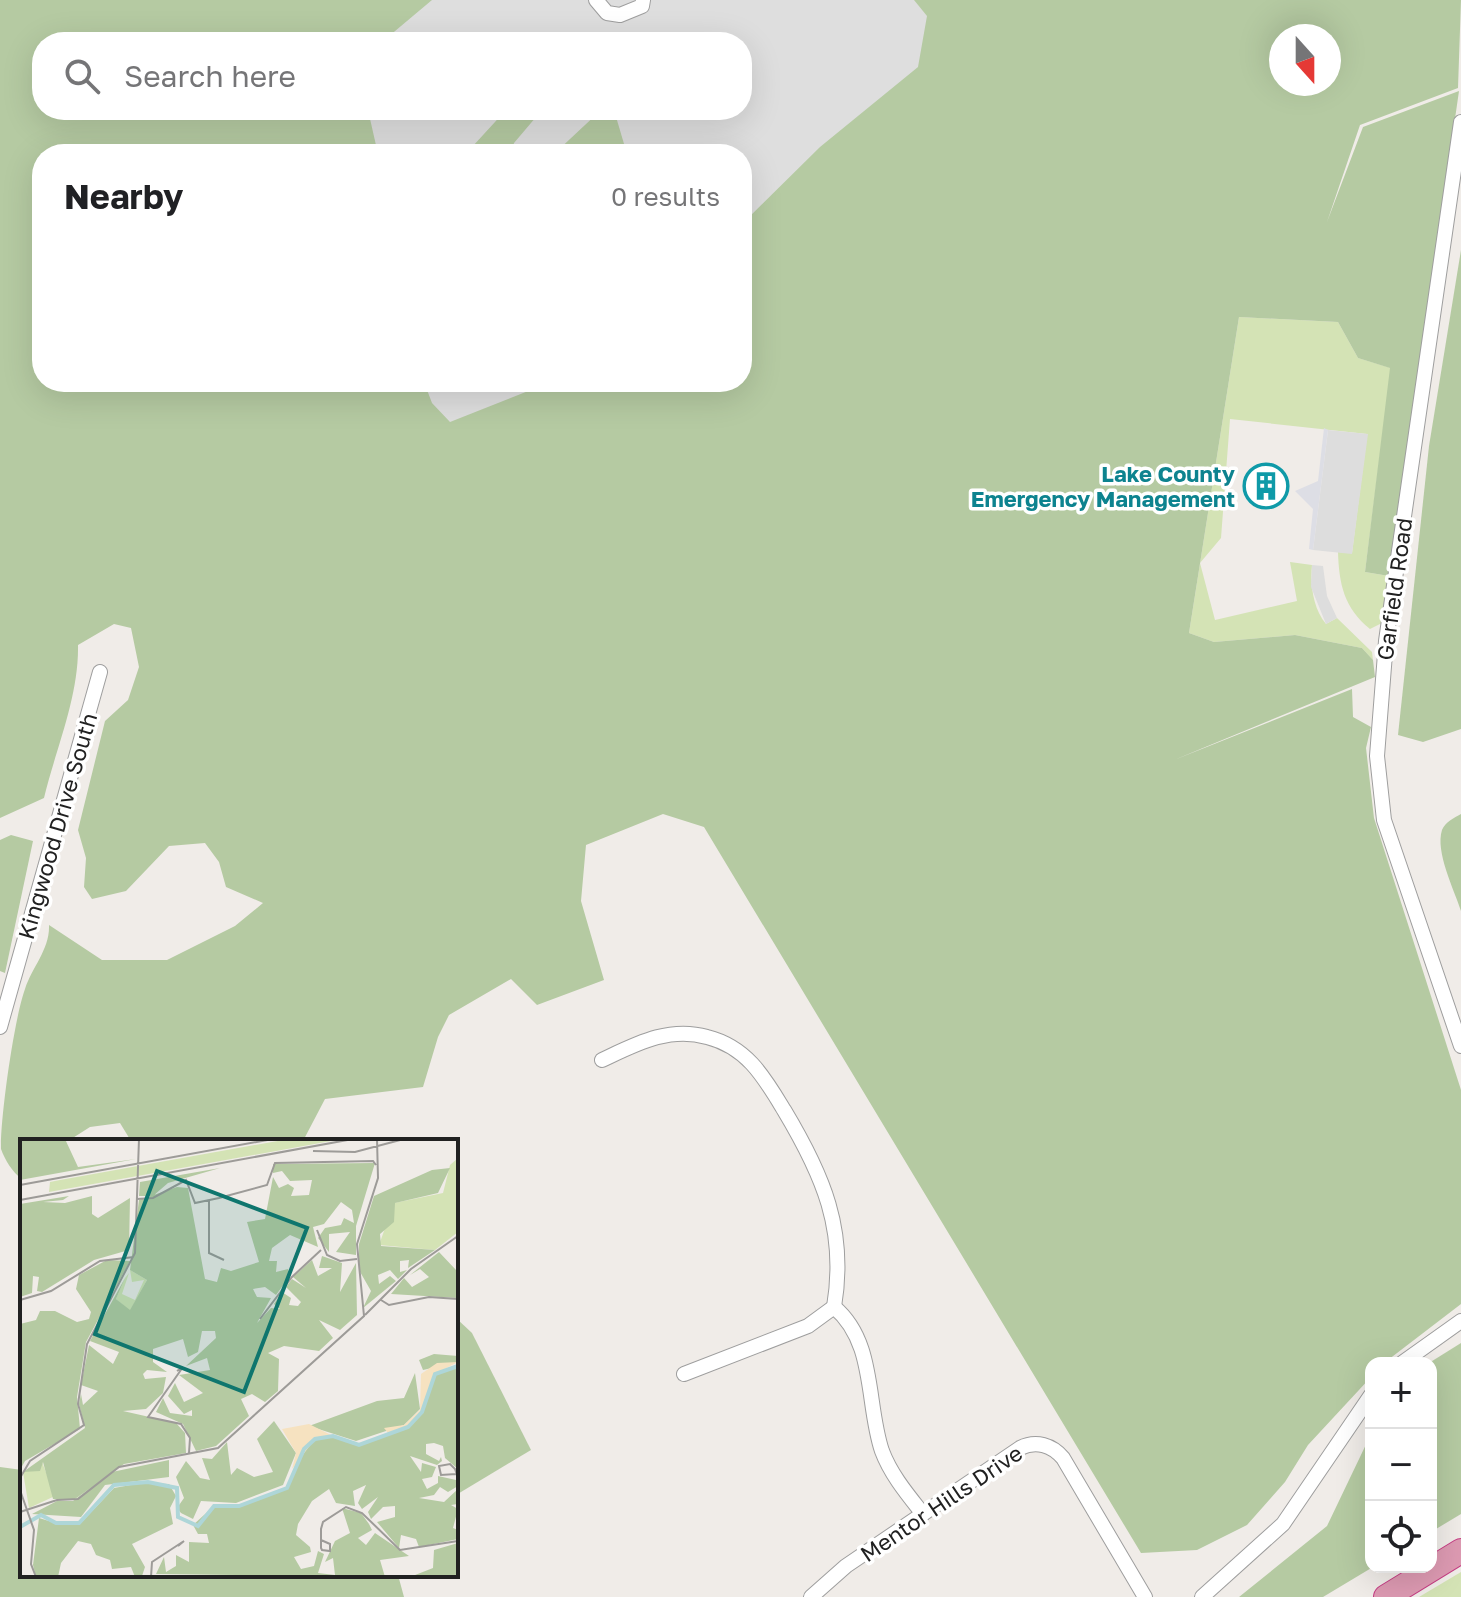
<!DOCTYPE html>
<html lang="en">
<head>
<meta charset="utf-8">
<style>
	:root { --surface:#fff; --page:#f2f2f2; --text:#202124; --muted:#757577; --line:#e0e0e0 }
	body { margin:0; font-family:"Golos Text",sans-serif; background:var(--page); color:var(--text) }
	.controls { position:absolute; right:24px; bottom:24px; display:grid; overflow:hidden; border-radius:16px; box-shadow:0 8px 32px #0002 }
	.controls button { width:72px; height:72px; display:grid; place-items:center; padding:0; border:0; border-bottom:2px solid var(--line); background:var(--surface); color:var(--text); font:40px sans-serif }
	.compass { position:absolute; left:1269px; top:24px; width:72px; height:72px; border-radius:50%; background:var(--surface); box-shadow:0 8px 32px #0002; rotate:159deg }
	.list { margin:0; padding:0; list-style:none }
	h2 { display:flex; justify-content:space-between; align-items:center; height:104px; margin:0; padding:0 32px; font-size:34px }
	h2 small { font-size:26px; font-weight:400; color:var(--muted) }
	.icon { flex:none; width:44px; height:44px; fill:none; stroke:currentColor; stroke-width:2; stroke-linecap:round; stroke-linejoin:round }
	.map { position:relative; flex:none; width:1461px; height:1597px; overflow:hidden }
	.search { position:absolute; background:var(--surface); box-shadow:0 8px 32px #0002; left:32px; top:32px; width:720px; height:88px; display:flex; align-items:center; gap:20px; box-sizing:border-box; padding:0 28px; border-radius:32px; color:var(--muted); font-size:30px }
	.panel { position:absolute; background:var(--surface); box-shadow:0 8px 32px #0002; left:32px; top:144px; width:720px; height:248px; border-radius:32px }
	.map>svg:first-child { display:block }
	.residential { fill:#dedede }
	.grass { fill:#d4e3b5 }
	.forest { fill:#b5caa2; fill-rule:evenodd }
	.parking { fill:#ddd }
	.plaza { fill:#dddee5 }
	.lines { fill:none; stroke-linecap:round; stroke-linejoin:round }
	.minor-casing { stroke:#9e9e9e; stroke-width:16 }
	.motorway-casing { stroke:#c63d84; stroke-width:26 }
	.minor { stroke:#fff; stroke-width:14 }
	.motorway { stroke:#dd9ab2; stroke-width:24 }
	.labels { text-anchor:middle; dominant-baseline:central; stroke-width:7; stroke-linejoin:round; paint-order:stroke }
	.culture-label { font-size:22px; font-weight:bold; fill:#0d838f; stroke:#fff; text-anchor:end }
	.street-label { font-size:22px; fill:#212121; stroke:#fff }
	.inset-river { fill:none; stroke:#aed6d8; stroke-width:4 }
	.inset-road { fill:none; stroke:#9d9b98; stroke-width:2 }
	.view { fill:#0f766e; fill-opacity:0.15; stroke:#0f766e; stroke-width:4 }
	.inset-edge { fill:none; stroke:#212121; stroke-width:4 }
</style>
</head>
<body>
<div class="map">
<svg width="1461" height="1597" viewBox="0 0 1461 1597">
	<rect width="100%" height="100%" fill="#f0ece8"/>
	<!-- residential -->
	<g class="residential">
		<path d="M334 0H995L742 275V154H358L352 110H742V42H342Z"/>
		<path d="M390 382H581L521 422 398 435Z"/>
	</g>
	<!-- grass -->
	<g class="grass">
		<path d="M1239 317 1338 322 1358 358 1391 368 1365 572 1389 576 1382 623 1370 629C1344 608 1339 584 1338 552L1352 553 1367 434 1230 419 1221 538 1200 563 1215 620 1297 601 1290 562 1312 565C1310 585 1313 608 1326 624L1337 618 1372 652 1373 660 1362 648 1295 635 1214 642 1189 633Z"/>
		<path d="M1461 1572V1597H1419Z"/>
	</g>
	<!-- forest -->
	<g class="forest">
		<path d="M0 0H432L382 42H42V110H368L378 154H42V382H424L432 403 450 422 551 382H742V224L820 147 918 67 927 16 914 0H1461L1458 88 1360 125 1327 222 1363 127 1459 91 1389 576 1365 572 1390 368 1358 358 1338 322 1239 317 1189 633 1214 642 1295 635 1362 648 1373 660 1375 677 1174 760 1352 689 1353 717 1371 727 1366 748 1374 818 1461 1090V1304L1384 1363H1371V1377L1308 1445 1285 1482 1247 1525 1197 1550 1141 1553 704 827 663 814 586 845 581 901 604 980 537 1005 511 979 449 1015 438 1037 423 1087 325 1099 303 1141H131L120 1123 90 1127 68 1141H22V1179C12 1172 5 1160 1 1149 0 1120 14 1019 25 989 32 967 50 949 49 925L102 960H167L235 926 263 903 226 887 219 862 205 843 169 846 126 891 92 899 84 887 86 858 78 830 105 721 128 700 139 667 131 628 114 624 78 645C79 697 56 748 44 798L0 818ZM1281 36H1329V84H1281Z"/>
		<path d="M506 110H542L514 143 511 154H453L472 147Z"/>
		<path d="M601 110H614L627 154H554Z"/>
		<path d="M1461 250V729L1423 742 1398 735 1429 446Z"/>
		<path d="M1461 814V911C1454 889 1435 852 1442 830 1445 822 1454 818 1461 814Z"/>
		<path d="M11 835 33 841 5 973 0 971V840Z"/>
		<path d="M456 1318 472 1333 531 1450 456 1495Z"/>
		<path d="M1461 1343V1514L1431 1532 1429 1363Z"/>
		<path d="M1371 1434 1373 1567 1323 1597H1239L1327 1526Z"/>
		<path d="M0 1467 22 1470V1575H398L404 1597H0Z"/>
	</g>
	<!-- parking -->
	<g class="parking">
		<path d="M1328 430 1368 434 1352 554 1313 550Z"/>
		<path d="M1312 565 1323 566 1327 596 1337 618 1326 624 1311 587Z"/>
	</g>
	<!-- plaza -->
	<path class="plaza" d="M1324 428 1328 430 1313 550 1309 549 1313 509 1295 491 1318 481Z"/>
	<g class="lines">
		<!-- minor casing -->
		<g class="minor-casing">
			<g id="minor">
				<path d="M596 0 607 13 620 15 642 6 643 0"/>
				<path d="M1461 122 1386 641 1377 756 1384 820 1461 1046"/>
				<path d="M0 1027 100 672"/>
				<path d="M602 1060C636 1044 669 1026 707 1037 747 1047 764 1077 784 1110 823 1175 847 1230 834 1307"/>
				<path d="M834 1307C876 1342 866 1404 882 1451 891 1475 908 1495 923 1514"/>
				<path d="M1402 1363 1461 1321"/>
				<path d="M684 1374 808 1326 834 1307"/>
				<path d="M811 1597 846 1566 1020 1448C1036 1440 1052 1445 1063 1458L1145 1597"/>
				<path d="M1202 1597 1283 1524 1371 1395"/>
			</g>
		</g>
		<!-- motorway casing -->
		<g class="motorway-casing">
			<path id="motorway" d="M1386 1597 1461 1551"/>
		</g>
		<!-- minor -->
		<use href="#minor" class="minor"/>
		<!-- motorway -->
		<use href="#motorway" class="motorway"/>
	</g>
	<!-- icons -->
	<defs>
		<g id="building-ring" transform="scale(2.3)"><circle r="9.5" fill="#fff" stroke="#0f9aa8" stroke-width="1.5"/><path d="M-4-6H4V6H1V3H-1V6H-4ZM-2.5-4.3h1.7v1.8h-1.7ZM.8-4.3h1.7v1.8H.8ZM-2.5-1h1.7V.8h-1.7ZM.8-1h1.7V.8H.8Z" fill="#0f9aa8"/></g>
	</defs>
	<g fill-rule="evenodd">
		<use href="#building-ring" x="1266" y="486"/>
	</g>
	<g class="labels">
		<!-- culture labels -->
		<g class="culture-label">
			<text x="1235" y="473">Lake County<tspan x="1235" dy="25">Emergency Management</tspan></text>
		</g>
		<!-- street labels -->
		<g class="street-label">
			<text transform="translate(1394 589) rotate(-82)">Garfield Road</text>
			<text transform="translate(57 826) rotate(-74)">Kingwood Drive South</text>
			<text transform="translate(941 1503) rotate(-34)">Mentor Hills Drive</text>
		</g>
	</g>
	<!-- overview -->
	<g transform="translate(20 1139)">
		<rect width="438" height="438" fill="#f0ece8"/>
		<path d="M322 0 29 53 30 43 40 41 263 1ZM438 19V93L415 111 359 106 374 64 423 54 430 26ZM110 131 127 141 110 172 96 160 105 139 109 134 102 155 115 161 124 141 112 143ZM22 323 35 357 9 369 3 333Z" fill="#d4e3b5"/>
		<path d="M45 0 58 28 116 20 0 41V1ZM355 24 336 87V116L316 113 330 93 309 95V113L298 99 305 89 321 86 324 79 334 84 332 71 321 63 304 85 293 88 298 108 270 96 252 109 249 122H257L256 133 268 130 270 137 256 156 245 148 233 150 237 158 251 159 237 184 251 169 260 170 254 165 262 153 271 159 269 166 278 167 281 163 266 148 272 140 286 149 273 138 292 121 298 137 312 129H299L302 117 322 124 320 153 336 124 337 176 320 191 299 181 313 199 299 212 264 207 248 214 259 220 258 252 245 263 232 255 221 260 229 277 196 307 176 312 163 285 136 273 143 259 150 274 172 277V271L164 275 148 257 155 244 164 263 183 254 159 236 190 231 187 219 166 227 196 199 195 192H182L178 213 168 218 163 200 133 210V223L147 233 127 231 123 235 125 240 146 238 143 254 126 270 103 272 156 284 165 294 166 314 104 325 55 360H33L23 323 20 332 3 333 65 289 59 265 61 255 63 266 78 252 61 246 69 206 93 225 99 213 70 202 105 139 96 160 110 171 127 141 110 131 119 61 157 48 168 49 185 140 197 143 201 129 211 132 239 123 227 83 245 80 253 38 259 49 268 45 274 49 271 57 289 56 292 41 270 42 262 32 253 34V25ZM200 29 148 44 133 57H119L120 43ZM430 29 418 54 375 64 374 83 360 95 361 107 415 111 388 129 389 121 380 122V133L387 131 378 140 370 131 358 136 359 145 370 137 376 142 343 169 351 152 339 131V105L354 57 412 31ZM49 57 43 61 23 63 45 64 72 57V75L78 79 110 59 109 111 74 121 22 153 17 152 19 138 13 137 12 154 0 158V65ZM419 113 436 131 438 159 371 155 384 139 392 148 409 138 400 130 390 136ZM87 121 110 122 66 203 57 258 60 290 5 322 0 331V185L16 181 20 172H35L57 183 69 180 71 173 56 150 59 136ZM414 215 438 217V223L403 231 399 221ZM438 227V330L425 319 423 307 414 304 406 305V315L419 322 421 318 422 322 417 326 390 317 401 333 402 324 416 328 412 338 402 340 407 350 418 344V337L436 341 438 347 428 353 420 348 414 356 399 359 424 363 438 350V365L431 366 438 370 433 389 438 391V400L399 408 396 400 381 396 379 409 357 383 375 378V367L363 368 351 380 348 373 358 358 342 370 338 364 346 346 333 352 335 367 316 364 309 350 292 362 278 385 276 396 290 408 291 413 274 418 281 430 294 427 298 412 304 415 298 434 315 436 313 419 305 423 315 402 330 394 322 369 341 374 349 385 352 391 338 399 346 406 355 394 389 417 360 421 365 438 136 435 144 418 146 433 156 427V416L169 423V403L189 404 187 395H178L173 386 194 367 216 369 267 349 284 310 295 300 313 297 339 306 388 288 402 273 415 235ZM395 234 400 270 384 286 336 302 289 287 357 262 384 259ZM254 282 276 314 263 346 216 364 181 362 173 380 161 374 157 369 164 359 156 338 166 322 180 339 190 341 182 319 192 320 207 303 211 336 217 329 234 338 253 333 237 300ZM149 321V338L85 346 61 378 12 375 37 362H53L92 333ZM122 344 149 345 156 357 150 369 153 385 112 405 125 428 122 437 115 438 111 428 92 430 90 421 76 416 71 405 58 402 41 424 38 438H16L13 426 19 379 42 386 60 385 94 349ZM438 404V438H390L413 429 414 411Z" fill="#b5caa2"/>
		<path d="M438 223 415 235 402 273 388 288 368 294 364 289 384 286 400 271 401 235 417 224ZM289 285 313 297 295 300 272 330 276 314 262 290Z" fill="#f6e2c0"/>
		<path class="inset-river" d="M0 388 21 376 36 384H59L94 346 128 343 157 349 158 378 178 387 194 367H219L267 349 284 310 295 300 313 297 339 306 388 288 402 273 415 235 438 227"/>
		<path class="inset-road" d="M293 12 335 13 384 0M0 46 253 0M117 60 133 59 166 41 175 64 199 59 247 46 255 24 353 22 356 26M0 61 333 0M189 61V114L204 121M297 91 307 116 320 122 337 120M0 161 31 152 80 122 114 118M361 161 369 166 409 158 438 160M345 176 391 130 438 97M240 180 272 138 301 111M157 232 163 228 128 278 161 285 170 299 169 314M436 335 421 336 419 327 430 325 435 330 438 339M0 339 10 322 64 286 58 265 67 205 115 114 119 0M0 351 14 391 11 425 16 438M0 373 37 361 58 360 99 328 198 309 344 177 337 105 358 39 357 0M301 401 310 405V412L302 411 301 409V390L303 383 326 368 342 374 380 411 438 402M131 438 132 423 164 402 158 407"/>
		<path class="view" d="M137 32 287 89 224 253 75 195Z"/>
		<rect width="438" height="438" class="inset-edge"/>
	</g>
</svg>
<div class="controls">
<button>+</button>
<button>−</button>
<button><svg class="icon" aria-label="locate" viewBox="0 0 24 24"><circle cx="12" cy="12" r="6"/><path d="M12 2v4M12 18v4M2 12h4M18 12h4"/></svg></button>
</div>
<svg class="compass" viewBox="-18 -18 36 36"><path d="M0-13l5 13h-10z" fill="#e53935"/><path d="M0 13l5-13h-10z" fill="#757577"/></svg>
<div class="search"><svg class="icon" aria-label="search" viewBox="0 0 24 24"><circle cx="10" cy="10" r="6"/><path d="M15 15l6 6"/></svg>Search here</div>
<section class="panel">
<h2>Nearby<small>0 results</small></h2>
<ul class="list">
</ul>
</section>
</div>
</body>
</html>
